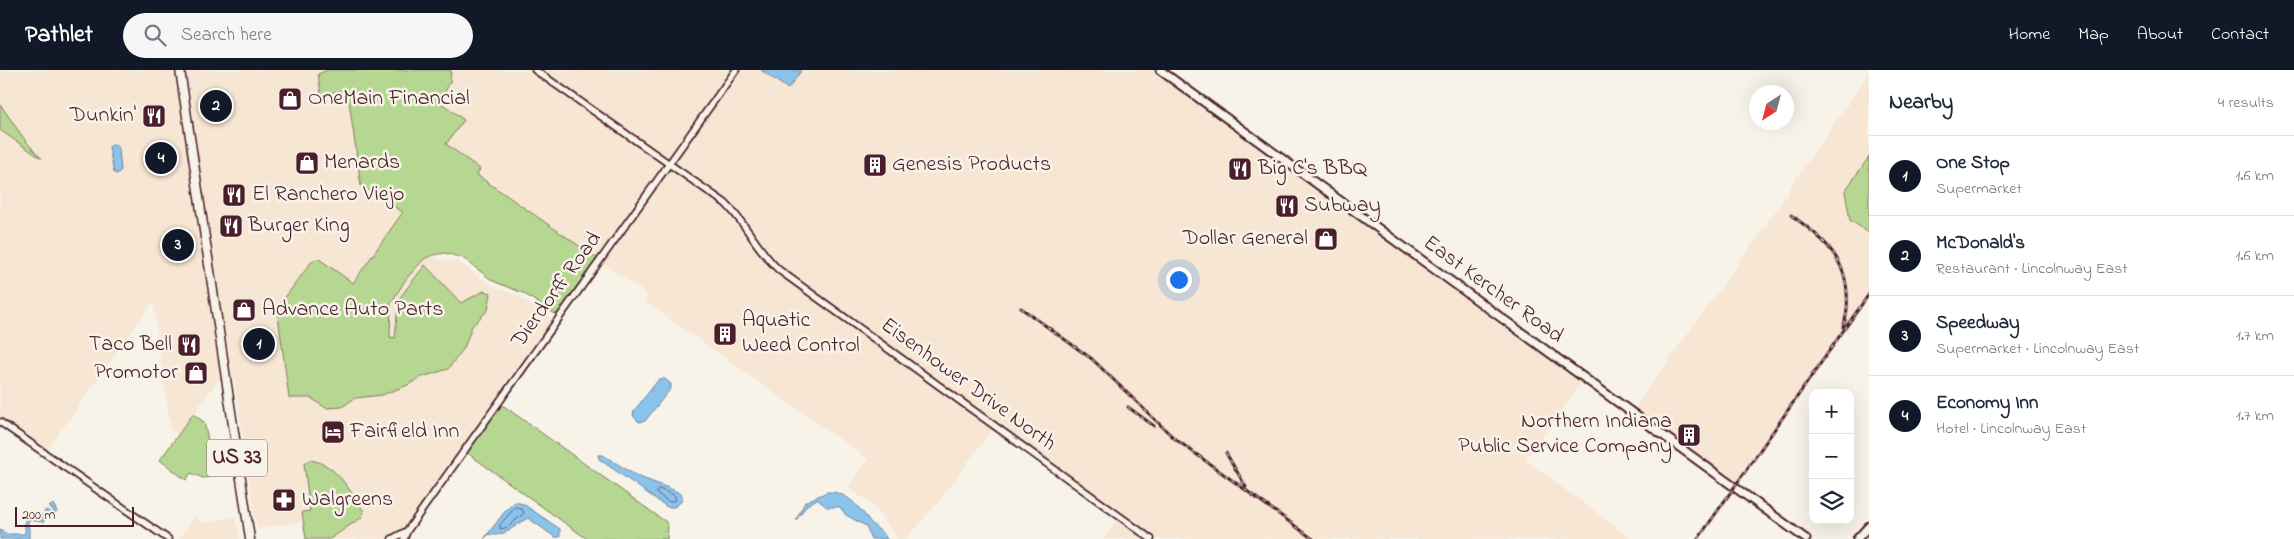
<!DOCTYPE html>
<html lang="en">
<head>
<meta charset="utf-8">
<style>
	:root { --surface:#fff; --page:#f6f6f7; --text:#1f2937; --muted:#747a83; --line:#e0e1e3; --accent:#111827 }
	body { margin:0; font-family:"Indie Flower",sans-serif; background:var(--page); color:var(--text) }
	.controls { position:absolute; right:15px; bottom:15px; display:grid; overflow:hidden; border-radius:10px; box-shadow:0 5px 20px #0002 }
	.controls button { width:45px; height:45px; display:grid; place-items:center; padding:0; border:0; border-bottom:1px solid var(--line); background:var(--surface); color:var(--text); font:25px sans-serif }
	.compass { position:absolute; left:1749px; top:15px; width:45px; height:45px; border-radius:50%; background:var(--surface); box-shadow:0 5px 20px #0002; rotate:216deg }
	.scale { position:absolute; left:15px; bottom:12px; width:119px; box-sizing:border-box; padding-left:5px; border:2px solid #4a1f2b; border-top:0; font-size:14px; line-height:18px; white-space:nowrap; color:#4a1f2b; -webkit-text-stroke:4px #f7f3e8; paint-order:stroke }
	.you { position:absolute; left:1178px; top:209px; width:18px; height:18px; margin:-12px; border:4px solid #fff; border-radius:50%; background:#1a73e8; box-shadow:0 0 0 8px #1a73e833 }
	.badge { display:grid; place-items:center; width:32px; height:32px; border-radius:50%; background:var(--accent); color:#fff; font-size:16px; font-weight:700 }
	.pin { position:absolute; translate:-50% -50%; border:2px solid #fff; box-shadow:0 1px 5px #0006 }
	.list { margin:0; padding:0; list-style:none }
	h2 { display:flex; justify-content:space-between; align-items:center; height:65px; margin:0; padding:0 20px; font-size:21px }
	h2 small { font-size:16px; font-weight:400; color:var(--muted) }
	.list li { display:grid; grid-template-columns:32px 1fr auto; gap:15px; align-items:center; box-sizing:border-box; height:80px; padding:0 20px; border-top:1px solid var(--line) }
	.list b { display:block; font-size:19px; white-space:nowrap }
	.list p { margin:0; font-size:16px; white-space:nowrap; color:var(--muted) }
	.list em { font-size:16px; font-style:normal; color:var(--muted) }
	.icon { flex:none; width:28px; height:28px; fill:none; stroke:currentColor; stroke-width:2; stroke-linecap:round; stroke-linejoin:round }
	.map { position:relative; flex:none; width:1869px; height:469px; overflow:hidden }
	header { display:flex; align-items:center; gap:30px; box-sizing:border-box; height:70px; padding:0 25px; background:var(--accent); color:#fff }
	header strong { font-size:24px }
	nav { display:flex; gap:28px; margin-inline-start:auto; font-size:18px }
	.search { width:350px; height:45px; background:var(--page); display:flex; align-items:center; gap:12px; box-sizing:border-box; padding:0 18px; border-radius:28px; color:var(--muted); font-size:19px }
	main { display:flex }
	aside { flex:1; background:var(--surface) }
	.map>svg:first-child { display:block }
	.built { fill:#f6e6d3 }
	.green { fill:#b6d791; stroke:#807b5e }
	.water { fill:#8ac4ea; stroke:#70829e }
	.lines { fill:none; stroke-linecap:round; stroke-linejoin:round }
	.shore { stroke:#646177; stroke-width:1 }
	.minor-casing { stroke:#4a1f2b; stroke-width:9 }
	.major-casing { stroke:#4a1f2b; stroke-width:11 }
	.highway-casing { stroke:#4a1f2b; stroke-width:11 }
	.minor { stroke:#f7f3e8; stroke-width:5.5 }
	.major { stroke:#f7f3e8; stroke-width:7 }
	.highway { stroke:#f7f3e8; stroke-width:8 }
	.rail-casing { stroke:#4a1f2b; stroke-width:3 }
	.rail { stroke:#f7f3e8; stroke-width:1; stroke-dasharray:4; stroke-linecap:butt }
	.labels { text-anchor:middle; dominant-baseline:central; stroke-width:5; stroke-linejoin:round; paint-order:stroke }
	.shield { fill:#f7f3e8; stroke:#7e5f64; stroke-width:1 }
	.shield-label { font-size:21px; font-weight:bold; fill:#4a1f2b }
	.poi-label { font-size:22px; fill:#4a1f2b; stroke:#f7f3e8; text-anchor:start }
	.street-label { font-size:22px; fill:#4a1f2b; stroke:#f7f3e8 }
</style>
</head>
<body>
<header>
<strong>Pathlet</strong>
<div class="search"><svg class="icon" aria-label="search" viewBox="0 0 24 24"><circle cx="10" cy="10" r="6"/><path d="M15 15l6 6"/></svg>Search here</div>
<nav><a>Home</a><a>Map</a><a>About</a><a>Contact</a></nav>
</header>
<main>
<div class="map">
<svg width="1869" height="469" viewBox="0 0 1869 469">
	<rect width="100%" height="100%" fill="#f7f3e8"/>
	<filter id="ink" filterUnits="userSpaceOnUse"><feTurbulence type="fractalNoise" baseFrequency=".02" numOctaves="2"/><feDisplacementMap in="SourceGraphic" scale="10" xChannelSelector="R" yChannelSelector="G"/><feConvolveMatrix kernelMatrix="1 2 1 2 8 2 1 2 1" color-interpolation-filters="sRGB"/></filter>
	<g filter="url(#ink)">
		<!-- built -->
		<g class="built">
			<path d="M0 0H327L321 24 341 21 349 31 361 115 403 142 394 156 438 189 457 191 490 215 518 226 550 247 552 254 406 458 392 469H305L302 451 257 459 234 307 218 310 178 365 171 360 153 232 45 383 0 352V60L40 88 0 34Z"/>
			<path d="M451 0H535L725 133 770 192 993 358 939 431 906 469H898L879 443 866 430 848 418 868 389 650 235 644 231 648 225 477 104 480 99 446 74 440 32 450 12Z"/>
			<path d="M541 0H1152L1582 312 1525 390 1632 469H1103L1122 443 784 200 767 185 743 144 726 128Z"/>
			<path d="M1869 4V224L1734 413 1633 340 1788 124 1790 117Z"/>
			<path d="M195 447 203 453 235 447 240 469H179Z"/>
		</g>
		<!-- green -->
		<g class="green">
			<path d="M327 0H451L450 12 440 32 464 50 446 74 480 99 477 105 598 189 560 242 555 244 523 223 493 211 463 188 445 183 433 185 424 189 406 209 391 233 390 267 395 268 397 244 402 235 399 232 401 226 425 195 461 233 484 221 491 223 488 240 472 256 464 278 448 299 419 308 408 315 382 325 355 328 342 337 326 338 311 328H289L277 238 313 190 319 189 353 213 403 142 361 116 349 31 341 21 321 24 318 4Z"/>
			<path d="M0 34 25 70 42 89 0 60Z"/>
			<path d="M1869 87V163L1850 150 1845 121Z"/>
			<path d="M501 334 666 452 668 456 667 469H587L466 382Z"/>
			<path d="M193 344 204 352 216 406 203 408 191 403 186 410 160 390Z"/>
			<path d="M309 390C336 392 350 422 364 441L362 447 330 469H306L302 442 310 441 304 394Z"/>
		</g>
		<!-- water -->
		<g class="water">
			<path d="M761 0H801V1L788 19Z"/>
			<path d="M112 75H117L119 79 121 100 117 104 114 103 109 77Z"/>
			<path d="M659 309H665L671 314V318L645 351 639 352 633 346 634 341Z"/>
			<path d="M598 385H603L637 406 676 421 682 425V431L674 437H667L599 389Z"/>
			<path d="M827 422C846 421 858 436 868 449 873 457 882 460 887 469H871L866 456 846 445 840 437H827L817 429 807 435 796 450 805 432Z"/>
			<path d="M515 432 523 434 560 459V467H555L528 448C516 454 503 469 489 464L484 469 506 440Z"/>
			<path d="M53 434 57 441 54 446 49 447 45 444 44 452 29 450 27 455 29 457V469H0V460L7 464H25V445L30 447H40L46 440 53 444 54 440 49 437Z"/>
		</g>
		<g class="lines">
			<!-- shore -->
			<g class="shore">
				<path d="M659 419 674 425 676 430 669 432 656 423Z"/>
				<path d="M516 437 523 440 524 443 508 457 500 459V455Z"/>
			</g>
			<!-- minor casing -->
			<g class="minor-casing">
				<g id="minor">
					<path d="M535 0 725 133C746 153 757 180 779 200L1151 469"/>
					<path d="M0 352 168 469"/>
					<path d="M392 469 407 461"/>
					<path d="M404 469 407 461 736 0"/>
				</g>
			</g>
			<!-- major casing -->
			<g class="major-casing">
				<g id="major">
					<path d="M1160 0 1806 469"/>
					<path d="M1857 469 1869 456"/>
				</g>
			</g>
			<!-- highway casing -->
			<g class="highway-casing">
				<path id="highway" d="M180 0 250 469"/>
			</g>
			<!-- minor -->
			<use href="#minor" class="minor"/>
			<!-- major -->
			<use href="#major" class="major"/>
			<!-- highway -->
			<use href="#highway" class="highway"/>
			<!-- rail casing -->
			<g class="rail-casing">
				<g id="rail">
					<path d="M1791 145C1819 165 1845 185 1847 223 1848 234 1847 246 1843 257"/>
					<path d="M1021 238 1092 289 1174 368 1313 469"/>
					<path d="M1128 337 1154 356"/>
					<path d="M1226 383 1246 417"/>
					<path d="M1698 469 1869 224"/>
				</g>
			</g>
			<!-- rail -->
			<use href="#rail" class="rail"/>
		</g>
	</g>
	<!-- icons -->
	<defs>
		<g id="shop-square" transform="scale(1.25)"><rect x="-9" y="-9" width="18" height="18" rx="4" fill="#4a1f2b" stroke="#f7f3e8"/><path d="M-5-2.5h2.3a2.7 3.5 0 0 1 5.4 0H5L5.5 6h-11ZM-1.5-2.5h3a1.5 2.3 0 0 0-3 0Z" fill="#fff"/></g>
		<g id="restaurant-square" transform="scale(1.25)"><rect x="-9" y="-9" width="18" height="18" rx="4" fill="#4a1f2b" stroke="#f7f3e8"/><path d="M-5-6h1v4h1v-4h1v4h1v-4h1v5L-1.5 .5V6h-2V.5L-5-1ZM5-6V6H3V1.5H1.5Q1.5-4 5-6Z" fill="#fff"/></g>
		<g id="building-square" transform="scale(1.25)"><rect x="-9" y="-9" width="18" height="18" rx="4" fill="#4a1f2b" stroke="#f7f3e8"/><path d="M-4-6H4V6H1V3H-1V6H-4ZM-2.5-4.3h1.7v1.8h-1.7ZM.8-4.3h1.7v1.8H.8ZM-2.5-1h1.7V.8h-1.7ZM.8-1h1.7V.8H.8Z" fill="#fff"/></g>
		<g id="hotel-square" transform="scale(1.25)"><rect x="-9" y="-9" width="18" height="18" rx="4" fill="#4a1f2b" stroke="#f7f3e8"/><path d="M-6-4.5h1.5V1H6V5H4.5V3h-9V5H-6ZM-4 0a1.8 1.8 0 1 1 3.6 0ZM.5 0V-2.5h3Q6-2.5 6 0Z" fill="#fff"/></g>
		<g id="pharmacy-square" transform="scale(1.25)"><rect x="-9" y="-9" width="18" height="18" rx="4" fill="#4a1f2b" stroke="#f7f3e8"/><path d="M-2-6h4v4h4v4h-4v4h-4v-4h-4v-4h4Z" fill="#fff"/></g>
	</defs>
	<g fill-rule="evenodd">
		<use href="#shop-square" x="290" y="29"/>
		<use href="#restaurant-square" x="154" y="46"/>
		<use href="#shop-square" x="307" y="93"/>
		<use href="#building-square" x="875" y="95"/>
		<use href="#restaurant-square" x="1240" y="99"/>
		<use href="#restaurant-square" x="234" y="125"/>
		<use href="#restaurant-square" x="1287" y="136"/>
		<use href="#restaurant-square" x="231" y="156"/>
		<use href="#shop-square" x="1326" y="169"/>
		<use href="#shop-square" x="244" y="240"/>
		<use href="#building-square" x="725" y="264"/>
		<use href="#restaurant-square" x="189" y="275"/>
		<use href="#shop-square" x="196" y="303"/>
		<use href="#hotel-square" x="333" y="362"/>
		<use href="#building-square" x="1689" y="365"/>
		<use href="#pharmacy-square" x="284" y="430"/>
	</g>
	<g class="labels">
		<!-- shield labels -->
		<rect class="shield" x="207" y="369.5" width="60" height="37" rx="4"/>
		<g class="shield-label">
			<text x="237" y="388">US 33</text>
		</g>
		<!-- poi labels -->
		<g class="poi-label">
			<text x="308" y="29">OneMain Financial</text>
			<text x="136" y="46" text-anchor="end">Dunkin'</text>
			<text x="324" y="93">Menards</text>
			<text x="892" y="95">Genesis Products</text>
			<text x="1258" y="99">Big C's BBQ</text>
			<text x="252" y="125">El Ranchero Viejo</text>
			<text x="1304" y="136">Subway</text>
			<text x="248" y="156">Burger King</text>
			<text x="1308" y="169" text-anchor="end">Dollar General</text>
			<text x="262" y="240">Advance Auto Parts</text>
			<text x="742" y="251">Aquatic<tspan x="742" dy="25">Weed Control</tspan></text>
			<text x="172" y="275" text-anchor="end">Taco Bell</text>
			<text x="178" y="303" text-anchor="end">Promotor</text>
			<text x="1672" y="352" text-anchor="end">Northern Indiana<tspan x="1672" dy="25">Public Service Company</tspan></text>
			<text x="350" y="362">Fairfield Inn</text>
			<text x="302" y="430">Walgreens</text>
		</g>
		<!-- street labels -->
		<g class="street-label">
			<text transform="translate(557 220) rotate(-54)">Dierdorff Road</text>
			<text transform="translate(1493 220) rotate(36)">East Kercher Road</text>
			<text transform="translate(968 315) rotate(36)">Eisenhower Drive North</text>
		</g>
	</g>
</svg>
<div class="controls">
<button>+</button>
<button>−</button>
<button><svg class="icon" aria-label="layers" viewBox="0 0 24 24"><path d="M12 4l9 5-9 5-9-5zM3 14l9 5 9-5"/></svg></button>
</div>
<svg class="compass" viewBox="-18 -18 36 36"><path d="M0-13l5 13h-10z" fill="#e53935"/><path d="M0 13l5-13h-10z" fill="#747a83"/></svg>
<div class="scale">200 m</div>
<div class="you"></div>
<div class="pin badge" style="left:259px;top:274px">1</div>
<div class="pin badge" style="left:216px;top:36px">2</div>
<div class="pin badge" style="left:178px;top:175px">3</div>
<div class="pin badge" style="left:161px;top:88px">4</div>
</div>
<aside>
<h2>Nearby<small>4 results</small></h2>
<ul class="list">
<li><span class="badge">1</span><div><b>One Stop</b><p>Supermarket</p></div><em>1.6 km</em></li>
<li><span class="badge">2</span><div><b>McDonald's</b><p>Restaurant · Lincolnway East</p></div><em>1.6 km</em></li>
<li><span class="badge">3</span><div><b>Speedway</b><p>Supermarket · Lincolnway East</p></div><em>1.7 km</em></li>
<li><span class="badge">4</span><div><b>Economy Inn</b><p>Hotel · Lincolnway East</p></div><em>1.7 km</em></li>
</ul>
</aside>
</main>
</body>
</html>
